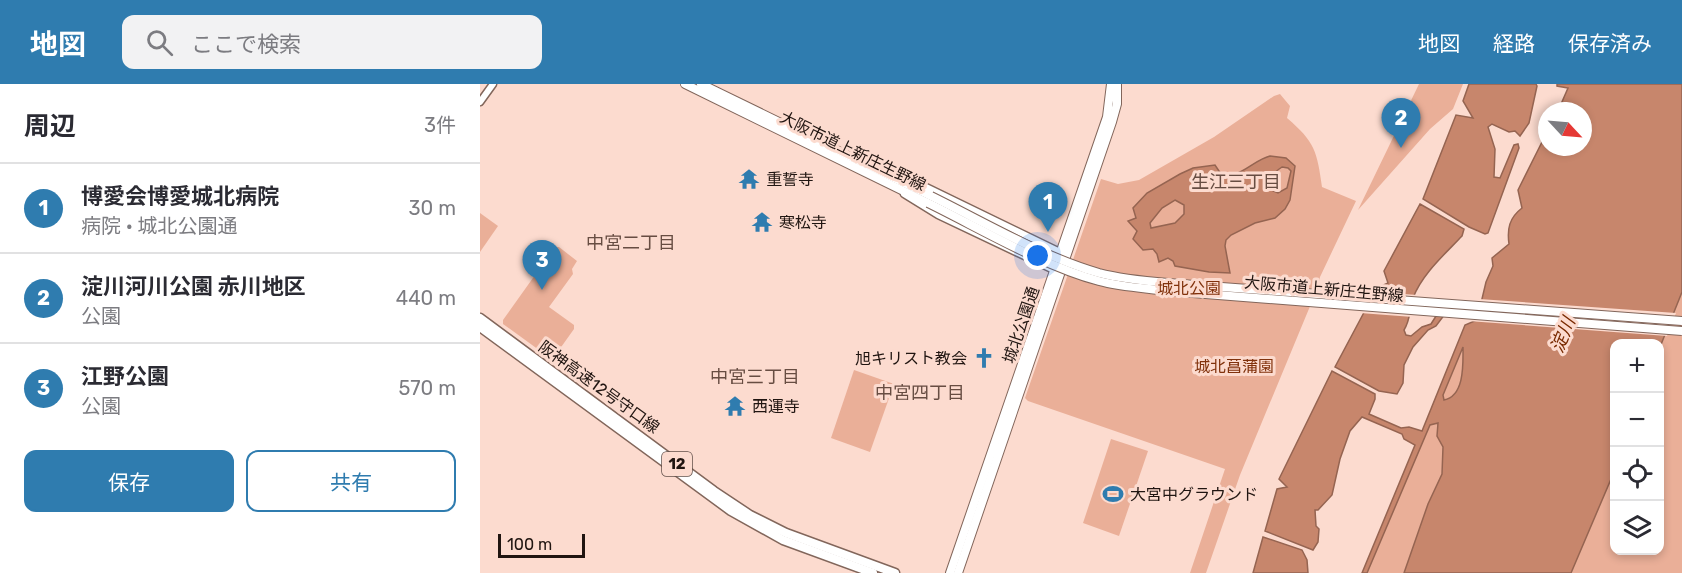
<!DOCTYPE html>
<html lang="ja">
<head>
<meta charset="utf-8">
<style>
	:root { --surface:#fff; --page:#f2f2f3; --text:#2b2b33; --muted:#7c7c81; --line:#e1e1e2; --accent:#2f7caf }
	body { margin:0; font-family:Rubik,"Noto Sans JP",sans-serif; background:var(--page); color:var(--text) }
	.controls { position:absolute; right:18px; bottom:18px; display:grid; overflow:hidden; border-radius:12px; box-shadow:0 3px 9px #0003 }
	.controls button { width:54px; height:54px; display:grid; place-items:center; padding:0; border:0; border-bottom:2px solid var(--line); background:var(--surface); color:var(--text); font:30px sans-serif }
	.compass { position:absolute; left:1058px; top:18px; width:54px; height:54px; border-radius:50%; background:var(--surface); box-shadow:0 3px 9px #0003; rotate:116deg }
	.scale { position:absolute; left:18px; bottom:15px; width:87px; box-sizing:border-box; padding-left:6px; border:3px solid #201511; border-top:0; font-size:16px; line-height:21px; white-space:nowrap; color:#201511; -webkit-text-stroke:4px #fcdbcf; paint-order:stroke }
	.you { position:absolute; left:558px; top:172px; width:21px; height:21px; margin:-15px; border:4px solid #fff; border-radius:50%; background:#1a73e8; box-shadow:0 0 0 9px #1a73e833 }
	.badge { display:grid; place-items:center; width:39px; height:39px; border-radius:50%; background:var(--accent); color:#fff; font-size:20px; font-weight:700 }
	.pin { position:absolute; translate:-50% -50px; filter:drop-shadow(0 2px 3px #0008) }
	.pin::after { content:''; position:absolute; top:32px; width:21px; height:18px; background:inherit; clip-path:polygon(0 0,100% 0,50% 100%) }
	.list { margin:0; padding:0; list-style:none }
	h2 { display:flex; justify-content:space-between; align-items:center; height:78px; margin:0; padding:0 24px; font-size:26px }
	h2 small { font-size:20px; font-weight:400; color:var(--muted) }
	.list li { display:grid; grid-template-columns:39px 1fr auto; gap:18px; align-items:center; box-sizing:border-box; height:90px; padding:0 24px; border-top:2px solid var(--line) }
	.list b { display:block; font-size:22px; white-space:nowrap }
	.list p { margin:0; font-size:20px; white-space:nowrap; color:var(--muted) }
	.list em { font-size:20px; font-style:normal; color:var(--muted) }
	.actions { display:flex; gap:12px; padding:18px 24px }
	.actions a { flex:1; padding:14px 0; border:2px solid var(--accent); border-radius:12px; text-align:center; font-size:21px; color:var(--accent) }
	.actions .main { background:var(--accent); color:#fff }
	.icon { flex:none; width:33px; height:33px; fill:none; stroke:currentColor; stroke-width:2; stroke-linecap:round; stroke-linejoin:round }
	.map { position:relative; flex:none; width:1202px; height:489px; overflow:hidden }
	header { display:flex; align-items:center; gap:36px; box-sizing:border-box; height:84px; padding:0 30px; background:var(--accent); color:#fff }
	header strong { font-size:28px }
	nav { display:flex; gap:33px; margin-inline-start:auto; font-size:21px }
	.search { width:420px; height:54px; background:var(--page); display:flex; align-items:center; gap:15px; box-sizing:border-box; padding:0 21px; border-radius:12px; color:var(--muted); font-size:22px }
	main { display:flex }
	aside { flex:1; background:var(--surface) }
	.map>svg:first-child { display:block }
	.green { fill:#eaaf98 }
	.water { fill:#c7866c; stroke:#956451; stroke-width:1.5; fill-rule:evenodd }
	.pier { fill:#fcdbcf }
	.lines { fill:none; stroke-linecap:round; stroke-linejoin:round }
	.tertiary-casing { stroke:#82665b; stroke-width:9 }
	.primary-casing { stroke:#82665b; stroke-width:10 }
	.motorway-casing { stroke:#82665b; stroke-width:11 }
	.tertiary { stroke:#fff; stroke-width:6 }
	.primary { stroke:#fff; stroke-width:8 }
	.motorway { stroke:#fff; stroke-width:8 }
	.primary-bridge-casing { stroke:#82665b; stroke-width:10; stroke-linecap:butt }
	.primary-bridge { stroke:#fff; stroke-width:8 }
	.labels { text-anchor:middle; dominant-baseline:central; stroke-width:6; stroke-linejoin:round; paint-order:stroke }
	.shield { fill:#fcdbcf; stroke:#62504a; stroke-width:1.5 }
	.shield-label { font-size:15px; font-weight:bold; fill:#201511 }
	.street-label { font-size:16px; fill:#201511; stroke:#fcdbcf }
	.poi-label { font-size:16px; fill:#201511; stroke:#fcdbcf; text-anchor:start }
	.park-label { font-size:16px; fill:#81320c; stroke:#fcdbcf }
	.neighbourhood-label { font-size:18px; fill:#674d42; stroke:#fcdbcf }
	.water-label { font-size:18px; font-style:italic; fill:#792a01; stroke:#fcdbcf }
</style>
</head>
<body>
<header>
<strong>地図</strong>
<div class="search"><svg class="icon" aria-label="search" viewBox="0 0 24 24"><circle cx="10" cy="10" r="6"/><path d="M15 15l6 6"/></svg>ここで検索</div>
<nav><a>地図</a><a>経路</a><a>保存済み</a></nav>
</header>
<main>
<aside>
<h2>周辺<small>3件</small></h2>
<ul class="list">
<li><span class="badge">1</span><div><b>博愛会博愛城北病院</b><p>病院 · 城北公園通</p></div><em>30 m</em></li>
<li><span class="badge">2</span><div><b>淀川河川公園 赤川地区</b><p>公園</p></div><em>440 m</em></li>
<li><span class="badge">3</span><div><b>江野公園</b><p>公園</p></div><em>570 m</em></li>
</ul>
<div class="actions"><a class="main">保存</a><a>共有</a></div>
</aside>
<div class="map">
<svg width="1202" height="489" viewBox="0 0 1202 489">
	<rect width="100%" height="100%" fill="#fcdbcf"/>
	<!-- green -->
	<g class="green">
		<path d="M939 0H983L973 25 950 45 878 126Z"/>
		<path d="M800 10 810 22 807 34C835 58 837 67 842 103L876 117 840 193 838 203 760 391 726 489H710L745 385 548 317 545 314 621 95 638 100 659 96 734 53 794 12Z"/>
		<path d="M0 129 18 142 0 168Z"/>
		<path d="M75 163H79L97 177 92 185 93 190 69 223 94 241V245L74 273 70 274 23 240V236Z"/>
		<path d="M1202 208V489H1091L1134 388V466H1180V263Z"/>
		<path d="M984 261C983 278 986 312 964 316L963 311Z"/>
		<path d="M374 286 414 300 390 368 351 354Z"/>
		<path d="M958 339 957 352 963 363 962 390 948 420 924 489H887L950 340Z"/>
		<path d="M631 355 668 367 639 452 603 439Z"/>
	</g>
	<!-- water -->
	<g class="water">
		<path d="M989 0H1056L1057 2 1049 39 1040 52 1035 47 1029 48 1012 40 1008 43 1015 65 1014 93 1020 94 1034 61 1038 60 1039 64 1008 149 1005 150 989 143 943 115 976 31 993 34 983 17Z"/>
		<path d="M1077 0H1202V208L1180 263V260H1134V388L1091 489H924L948 420 962 390 963 363 957 352 958 339 950 341 887 489H882L935 361 924 355 922 350 882 333 870 347 860 375 852 411 838 426H835L836 442 839 445 838 458 833 466 785 447 797 405 807 403 799 395 852 287 895 310V315L889 330 921 344 929 343 942 347 985 241 997 236 1006 198 1013 182 1012 174 1029 160C1027 145 1029 134 1042 124L1038 106 1067 48V63H1103V27H1078L1088 4 1077 2ZM983 263C983 279 985 312 964 316L963 311Z"/>
		<path d="M790 72 806 74 815 82 810 116 805 125 795 134 775 139 751 151 746 156 745 162 750 189 729 188 695 182 693 177 688 174 679 178 677 170 673 165 663 166 653 155 657 147 648 137 656 134 653 124 667 109 700 90 713 84 735 81 741 90C759 96 773 76 790 72ZM802 83 808 84 811 87 807 104 798 109 791 106C788 94 793 89 802 83ZM695 116 704 121V130L695 139 671 144 670 139 682 124Z"/>
		<path d="M940 120 984 145 982 152C965 170 942 190 933 214 929 226 931 235 924 246L926 251 931 252 942 243 951 240 963 221 971 222 956 242 948 246 933 263 924 281 923 299 917 310 899 307 855 283 897 204 908 199 904 187Z"/>
		<path d="M783 453 822 466 827 476 828 489H773Z"/>
	</g>
	<!-- pier -->
	<g class="pier">
		<path d="M892 208 938 211 933 233 880 229Z"/>
		<path d="M999 215 1196 229 1187 252 988 237 995 234Z"/>
	</g>
	<g class="lines">
		<!-- tertiary casing -->
		<g class="tertiary-casing">
			<g id="tertiary">
				<path d="M0 18 13 0"/>
				<path d="M432 100 446 103 584 170"/>
				<path d="M424 110 458 131 578 188"/>
			</g>
		</g>
		<!-- primary casing -->
		<g class="primary-casing">
			<g id="primary">
				<path d="M205 0 448 119"/>
				<path d="M221 0 451 112"/>
				<path d="M470 489 627 33 631 0"/>
				<path d="M478 489 632 38 637 20V0"/>
			</g>
		</g>
		<!-- motorway casing -->
		<g class="motorway-casing">
			<g id="motorway">
				<path d="M0 234 234 407 270 431 306 449 415 489"/>
				<path d="M0 243 251 427 303 456 393 489"/>
			</g>
		</g>
		<!-- tertiary -->
		<use href="#tertiary" class="tertiary"/>
		<!-- primary -->
		<use href="#primary" class="primary"/>
		<!-- motorway -->
		<use href="#motorway" class="motorway"/>
		<!-- primary-bridge casing -->
		<g class="primary-bridge-casing">
			<g id="primary-bridge">
				<path d="M451 112C504 138 563 173 619 189 642 195 665 197 688 199L1202 237"/>
				<path d="M448 119C501 145 563 182 619 197 641 203 664 204 687 207L1202 247"/>
			</g>
		</g>
		<!-- primary-bridge -->
		<use href="#primary-bridge" class="primary-bridge"/>
	</g>
	<!-- icons -->
	<defs>
		<g id="temple-bare" transform="scale(1.62)"><path d="M0-6L5-2H3V0L6.5 2.5H4V6H1.5V3h-3V6H-4V2.5H-6.5L-3 0V-2H-5Z" fill="#2f7caf" stroke="#fcdbcf" stroke-width="2.5" paint-order="stroke"/></g>
		<g id="church-bare" transform="scale(1.62)"><path d="M-1.2-6h2.4v3.5h3.3v2.4h-3.3V6h-2.4V-.1h-3.3v-2.4h3.3Z" fill="#2f7caf" stroke="#fcdbcf" stroke-width="2.5" paint-order="stroke"/></g>
		<g id="stadium-bare" transform="scale(1.62)"><path d="M0-5a6.5 5 0 1 0 0 10a6.5 5 0 1 0 0-10ZM-3.5-1.8h7v3.6h-7Z" fill="#2f7caf" stroke="#fcdbcf" stroke-width="2.5" paint-order="stroke"/></g>
	</defs>
	<g fill-rule="evenodd">
		<use href="#temple-bare" x="269" y="95"/>
		<use href="#temple-bare" x="282" y="138"/>
		<use href="#church-bare" x="504" y="274"/>
		<use href="#temple-bare" x="255" y="322"/>
		<use href="#stadium-bare" x="633" y="410"/>
	</g>
	<g class="labels">
		<!-- shield labels -->
		<rect class="shield" x="182" y="368" width="30" height="24" rx="4.5"/>
		<g class="shield-label">
			<text x="197" y="380">12</text>
		</g>
		<!-- street labels -->
		<g class="street-label">
			<text transform="translate(373 67) rotate(26)">大阪市道上新庄生野線</text>
			<text transform="translate(844 205) rotate(5)">大阪市道上新庄生野線</text>
			<text transform="translate(541 241) rotate(-71)">城北公園通</text>
			<text transform="translate(119 303) rotate(36)">阪神高速12号守口線</text>
		</g>
		<!-- poi labels -->
		<g class="poi-label">
			<text x="286" y="95">重誓寺</text>
			<text x="299" y="138">寒松寺</text>
			<text x="487" y="274" text-anchor="end">旭キリスト教会</text>
			<text x="272" y="322">西運寺</text>
			<text x="650" y="410">大宮中グラウンド</text>
		</g>
		<!-- park labels -->
		<g class="park-label">
			<text x="709" y="204">城北公園</text>
			<text x="754" y="282">城北菖蒲園</text>
		</g>
		<!-- neighbourhood labels -->
		<g class="neighbourhood-label">
			<text x="756" y="98">生江三丁目</text>
			<text x="151" y="159">中宮二丁目</text>
			<text x="275" y="293">中宮三丁目</text>
			<text x="440" y="309">中宮四丁目</text>
		</g>
		<!-- water labels -->
		<g class="water-label">
			<text transform="translate(1083 251) rotate(-68)">淀川</text>
		</g>
	</g>
</svg>
<div class="controls">
<button>+</button>
<button>−</button>
<button><svg class="icon" aria-label="locate" viewBox="0 0 24 24"><circle cx="12" cy="12" r="6"/><path d="M12 2v4M12 18v4M2 12h4M18 12h4"/></svg></button>
<button><svg class="icon" aria-label="layers" viewBox="0 0 24 24"><path d="M12 4l9 5-9 5-9-5zM3 14l9 5 9-5"/></svg></button>
</div>
<svg class="compass" viewBox="-18 -18 36 36"><path d="M0-13l5 13h-10z" fill="#e53935"/><path d="M0 13l5-13h-10z" fill="#7c7c81"/></svg>
<div class="scale">100 m</div>
<div class="you"></div>
<div class="pin badge" style="left:568px;top:148px">1</div>
<div class="pin badge" style="left:921px;top:64px">2</div>
<div class="pin badge" style="left:62px;top:206px">3</div>
</div>
</main>
</body>
</html>
